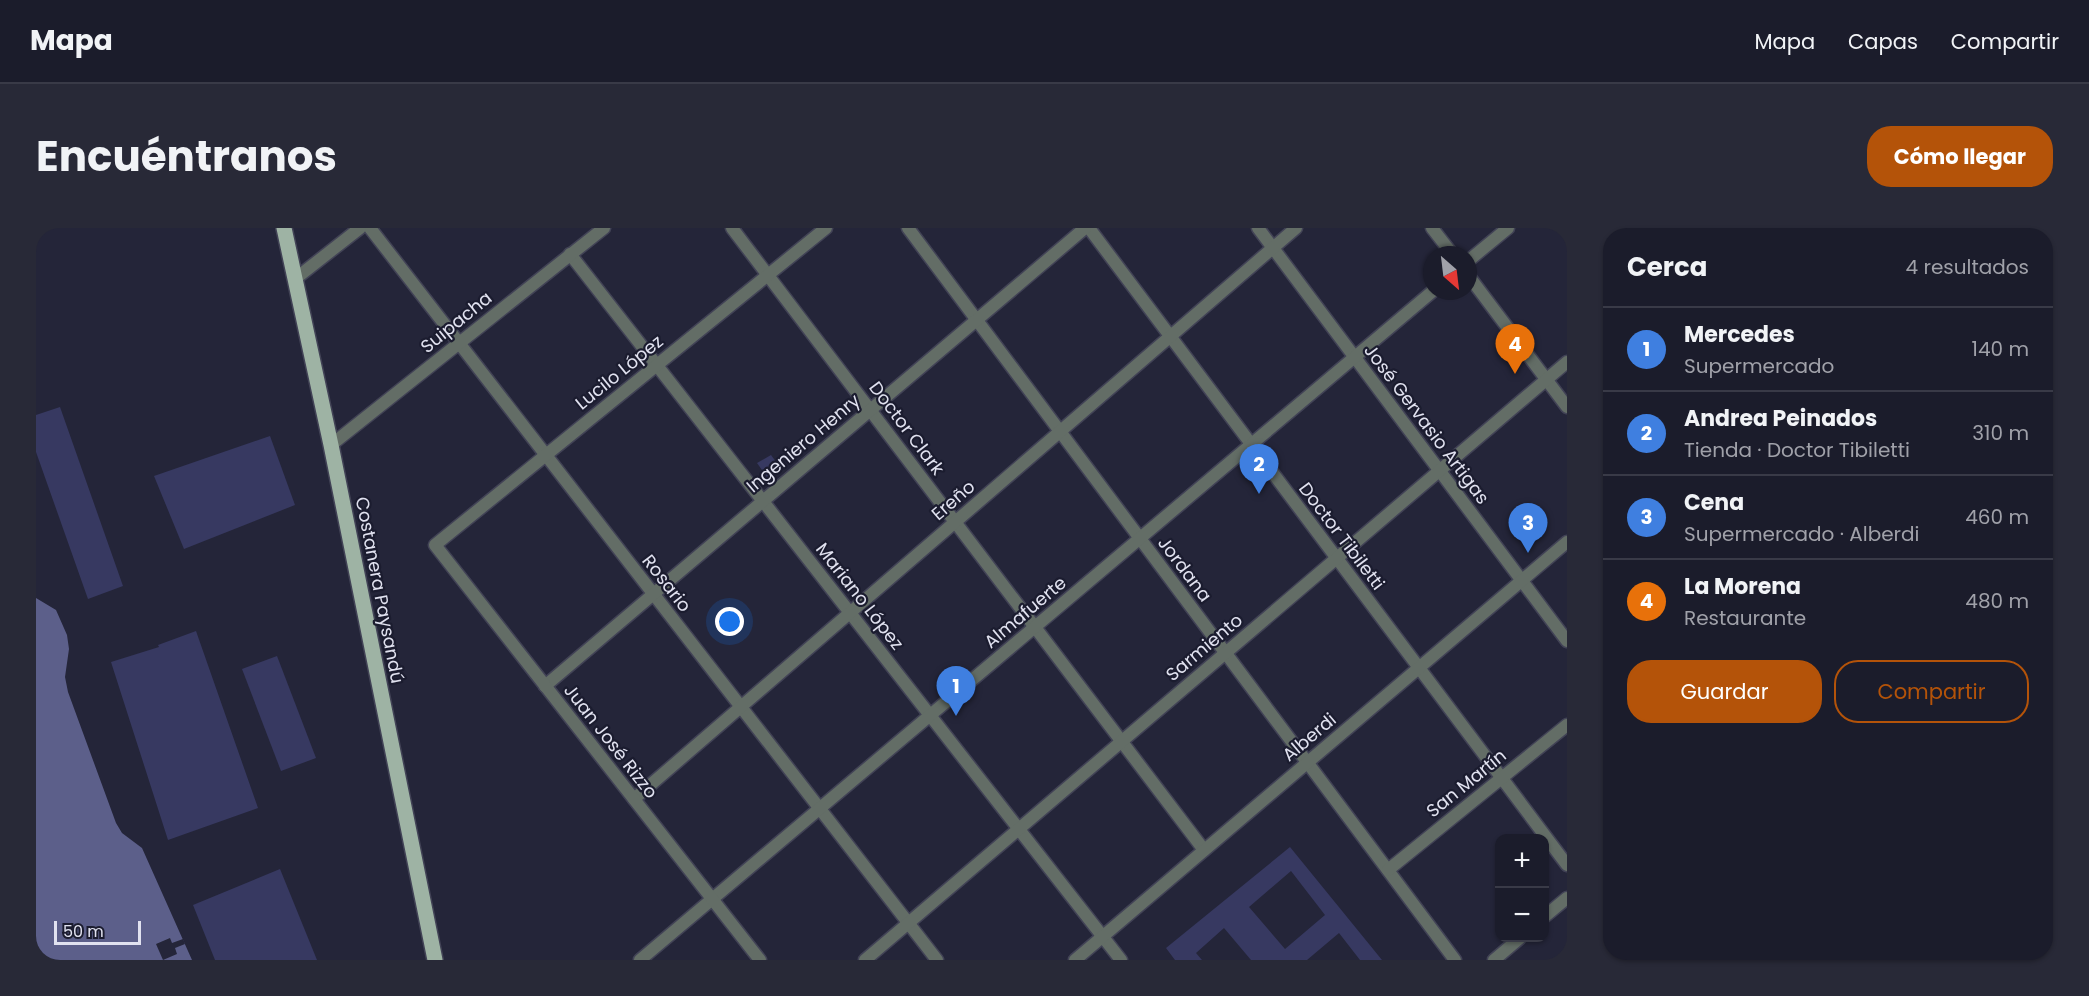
<!DOCTYPE html>
<html lang="es">
<head>
<meta charset="utf-8">
<style>
	:root { --surface:#1b1c2b; --page:#282937; --text:#f1f3f6; --muted:#a0a1a9; --line:#393a47; --accent:#b45309 }
	body { margin:0; font-family:Poppins,sans-serif; background:var(--page); color:var(--text) }
	.controls { position:absolute; right:18px; bottom:18px; display:grid; overflow:hidden; border-radius:12px; box-shadow:0 2px 4px #0004 }
	.controls button { width:54px; height:54px; display:grid; place-items:center; padding:0; border:0; border-bottom:2px solid var(--line); background:var(--surface); color:var(--text); font:30px sans-serif }
	.compass { position:absolute; left:1387px; top:18px; width:54px; height:54px; border-radius:50%; background:var(--surface); box-shadow:0 2px 4px #0004; rotate:152deg }
	.scale { position:absolute; left:18px; bottom:15px; width:87px; box-sizing:border-box; padding-left:6px; border:3px solid #e1e2f0; border-top:0; font-size:16px; line-height:21px; white-space:nowrap; color:#e1e2f0; -webkit-text-stroke:4px #1b1c2f; paint-order:stroke }
	.you { position:absolute; left:694px; top:394px; width:21px; height:21px; margin:-15px; border:4px solid #fff; border-radius:50%; background:#1a73e8; box-shadow:0 0 0 9px #1a73e833 }
	.badge { display:grid; place-items:center; width:39px; height:39px; border-radius:50%; background:var(--accent); color:#fff; font-size:20px; font-weight:700 }
	.pin { position:absolute; translate:-50% -50px; filter:drop-shadow(0 2px 3px #0008) }
	.pin::after { content:''; position:absolute; top:32px; width:21px; height:18px; background:inherit; clip-path:polygon(0 0,100% 0,50% 100%) }
	.list { margin:0; padding:0; list-style:none }
	h2 { display:flex; justify-content:space-between; align-items:center; height:78px; margin:0; padding:0 24px; font-size:26px }
	h2 small { font-size:20px; font-weight:400; color:var(--muted) }
	.list li { display:grid; grid-template-columns:39px 1fr auto; gap:18px; align-items:center; box-sizing:border-box; height:84px; padding:0 24px; border-top:2px solid var(--line) }
	.list b { display:block; font-size:22px; white-space:nowrap }
	.list p { margin:0; font-size:20px; white-space:nowrap; color:var(--muted) }
	.list em { font-size:20px; font-style:normal; color:var(--muted) }
	.actions { display:flex; gap:12px; padding:18px 24px }
	.actions a { flex:1; padding:14px 0; border:2px solid var(--accent); border-radius:24px; text-align:center; font-size:21px; color:var(--accent) }
	.actions .main { background:var(--accent); color:#fff }
	.map { position:relative; flex:none; width:1531px; height:732px; overflow:hidden; border-radius:24px }
	header { display:flex; align-items:center; gap:36px; box-sizing:border-box; height:84px; padding:0 30px; background:var(--surface); border-bottom:2px solid var(--line) }
	header strong { font-size:28px }
	nav { display:flex; gap:33px; margin-inline-start:auto; font-size:21px }
	.intro { display:flex; align-items:center; justify-content:space-between; box-sizing:border-box; height:144px; padding:0 36px }
	h1 { margin:0; font-size:42px }
	.button { padding:15px 27px; border-radius:24px; background:var(--accent); color:#fff; font-size:21px; font-weight:700 }
	main { display:flex; gap:36px; padding:0 36px }
	aside { flex:1; background:var(--surface); border-radius:24px; box-shadow:0 2px 4px #0004 }
	.map>svg:first-child { display:block }
	.water { fill:#5c5f8a }
	.pier { fill:#242539 }
	.building { fill:#373961; fill-rule:evenodd }
	.lines { fill:none; stroke-linecap:round; stroke-linejoin:round }
	.minor-casing { stroke:#424356; stroke-width:15 }
	.major-casing { stroke:#424356; stroke-width:18 }
	.minor { stroke:#636d66; stroke-width:12 }
	.major { stroke:#9eb3a4; stroke-width:15 }
	.labels { text-anchor:middle; dominant-baseline:central; stroke-width:4.5; stroke-linejoin:round; paint-order:stroke }
	.street-label { font-size:18px; fill:#e1e2f0; stroke:#1b1c2f }
</style>
</head>
<body>
<header>
<strong>Mapa</strong>
<nav><a>Mapa</a><a>Capas</a><a>Compartir</a></nav>
</header>
<div class="intro"><h1>Encuéntranos</h1><a class="button">Cómo llegar</a></div>
<main>
<div class="map">
<svg width="1531" height="732" viewBox="0 0 1531 732">
	<rect width="100%" height="100%" fill="#242539"/>
	<!-- water -->
	<path class="water" d="M0 370 20 382 31 407 33 421 29 449 32 464 80 595 86 605 106 620 156 732H0Z"/>
	<!-- pier -->
	<path class="pier" d="M134 710 136 715 147 711 149 716 139 720 141 726 127 732 120 716Z"/>
	<!-- building -->
	<g class="building">
		<path d="M24 179 87 358 52 371 0 224V187Z"/>
		<path d="M234 208 259 277 148 321 118 248Z"/>
		<path d="M735 227 743 238 731 249 721 235Z"/>
		<path d="M160 403 222 580 132 612 75 434 123 419 122 417Z"/>
		<path d="M241 428 280 530 245 543 206 441Z"/>
		<path d="M1254 619 1346 732H1324L1303 705 1271 732H1215L1188 700 1160 725 1166 732H1139L1130 720ZM1255 643 1289 687 1249 721 1213 679Z"/>
		<path d="M244 641 281 732H179L157 677Z"/>
	</g>
	<g class="lines">
		<!-- minor casing -->
		<g class="minor-casing">
			<g id="minor">
				<path d="M334 0 901 732"/>
				<path d="M696 0 1168 622"/>
				<path d="M872 0 1419 732"/>
				<path d="M1053 0 1531 637"/>
				<path d="M1222 0 1531 413"/>
				<path d="M1396 0 1417 27"/>
				<path d="M534 26 1085 732"/>
				<path d="M1432 33 1472 0"/>
				<path d="M1432 47 1531 179"/>
				<path d="M259 51 324 0"/>
				<path d="M295 217 568 0"/>
				<path d="M509 458 1049 0"/>
				<path d="M598 571 1260 0"/>
				<path d="M1352 642 1531 497"/>
				<path d="M1508 689 1531 670"/>
				<path d="M604 732 1397 63"/>
				<path d="M724 732 399 317 790 0"/>
				<path d="M829 732 1531 134"/>
				<path d="M1039 732 1531 314"/>
				<path d="M1458 732 1484 710"/>
			</g>
		</g>
		<!-- major casing -->
		<g class="major-casing">
			<path id="major" d="M248 0 295 217 399 732"/>
		</g>
		<!-- minor -->
		<use href="#minor" class="minor"/>
		<!-- major -->
		<use href="#major" class="major"/>
	</g>
	<g class="labels">
		<!-- street labels -->
		<g class="street-label">
			<text transform="translate(420 94) rotate(-39)">Suipacha</text>
			<text transform="translate(583 144) rotate(-39)">Lucilo López</text>
			<text transform="translate(1391 196) rotate(53)">José Gervasio Artigas</text>
			<text transform="translate(871 200) rotate(53)">Doctor Clark</text>
			<text transform="translate(767 215) rotate(-40)">Ingeniero Henry</text>
			<text transform="translate(917 272) rotate(-41)">Ereño</text>
			<text transform="translate(1306 308) rotate(53)">Doctor Tibiletti</text>
			<text transform="translate(1149 341) rotate(53)">Jordana</text>
			<text transform="translate(631 355) rotate(52)">Rosario</text>
			<text transform="translate(344 362) rotate(79)">Costanera Paysandú</text>
			<text transform="translate(824 368) rotate(52)">Mariano López</text>
			<text transform="translate(989 384) rotate(-40)">Almafuerte</text>
			<text transform="translate(1168 419) rotate(-40)">Sarmiento</text>
			<text transform="translate(1273 509) rotate(-40)">Alberdi</text>
			<text transform="translate(575 513) rotate(52)">Juan José Rizzo</text>
			<text transform="translate(1430 555) rotate(-39)">San Martín</text>
		</g>
	</g>
</svg>
<div class="controls">
<button>+</button>
<button>−</button>
</div>
<svg class="compass" viewBox="-18 -18 36 36"><path d="M0-13l5 13h-10z" fill="#e53935"/><path d="M0 13l5-13h-10z" fill="#a0a1a9"/></svg>
<div class="scale">50 m</div>
<div class="you"></div>
<div class="pin badge" style="left:920px;top:488px;background:#3f7fe0">1</div>
<div class="pin badge" style="left:1223px;top:266px;background:#3f7fe0">2</div>
<div class="pin badge" style="left:1492px;top:325px;background:#3f7fe0">3</div>
<div class="pin badge" style="left:1479px;top:146px;background:#e8710a">4</div>
</div>
<aside>
<h2>Cerca<small>4 resultados</small></h2>
<ul class="list">
<li><span class="badge" style="background:#3f7fe0">1</span><div><b>Mercedes</b><p>Supermercado</p></div><em>140 m</em></li>
<li><span class="badge" style="background:#3f7fe0">2</span><div><b>Andrea Peinados</b><p>Tienda · Doctor Tibiletti</p></div><em>310 m</em></li>
<li><span class="badge" style="background:#3f7fe0">3</span><div><b>Cena</b><p>Supermercado · Alberdi</p></div><em>460 m</em></li>
<li><span class="badge" style="background:#e8710a">4</span><div><b>La Morena</b><p>Restaurante</p></div><em>480 m</em></li>
</ul>
<div class="actions"><a class="main">Guardar</a><a>Compartir</a></div>
</aside>
</main>
</body>
</html>
